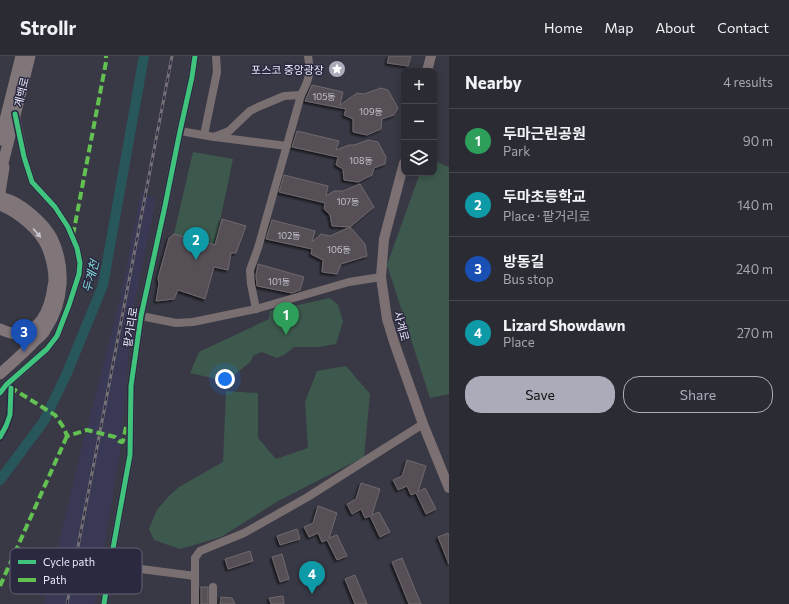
<!DOCTYPE html>
<html lang="en">
<head>
<meta charset="utf-8">
<style>
	:root { --surface:#2b2b34; --page:#33333c; --text:#f1f3f6; --muted:#a6a7ac; --line:#47474f; --accent:#abacba }
	body { margin:0; font-family:Commissioner,"Noto Sans KR",sans-serif; background:var(--page); color:var(--text) }
	.controls { position:absolute; right:12px; top:12px; display:grid; overflow:hidden; border-radius:8px; box-shadow:0 2px 10px #0003 }
	.controls button { width:36px; height:36px; display:grid; place-items:center; padding:0; border:0; border-bottom:1px solid var(--line); background:var(--surface); color:var(--text); font:20px sans-serif }
	.you { position:absolute; left:225px; top:323px; width:14px; height:14px; margin:-10px; border:3px solid #fff; border-radius:50%; background:#1a73e8; box-shadow:0 0 0 6px #1a73e833 }
	.badge { display:grid; place-items:center; width:26px; height:26px; border-radius:50%; background:var(--accent); color:#fff; font-size:13px; font-weight:700 }
	.pin { position:absolute; translate:-50% -33px; filter:drop-shadow(0 1px 2px #0008) }
	.pin::after { content:''; position:absolute; top:21px; width:14px; height:12px; background:inherit; clip-path:polygon(0 0,100% 0,50% 100%) }
	.list { margin:0; padding:0; list-style:none }
	h2 { display:flex; justify-content:space-between; align-items:center; height:52px; margin:0; padding:0 16px; font-size:17px }
	h2 small { font-size:13px; font-weight:400; color:var(--muted) }
	.list li { display:grid; grid-template-columns:26px 1fr auto; gap:12px; align-items:center; box-sizing:border-box; height:64px; padding:0 16px; border-top:1px solid var(--line) }
	.list b { display:block; font-size:15px; white-space:nowrap }
	.list p { margin:0; font-size:13px; white-space:nowrap; color:var(--muted) }
	.list em { font-size:13px; font-style:normal; color:var(--muted) }
	.actions { display:flex; gap:8px; padding:12px 16px }
	.actions a { flex:1; padding:9px 0; border:1px solid var(--accent); border-radius:16px; text-align:center; font-size:14px; color:var(--accent) }
	.actions .main { background:var(--accent); color:#111 }
	.icon { flex:none; width:22px; height:22px; fill:none; stroke:currentColor; stroke-width:2; stroke-linecap:round; stroke-linejoin:round }
	.map { position:relative; flex:none; width:449px; height:548px; overflow:hidden }
	header { display:flex; align-items:center; gap:24px; box-sizing:border-box; height:56px; padding:0 20px; background:var(--surface); border-bottom:1px solid var(--line) }
	header strong { font-size:19px }
	nav { display:flex; gap:22px; margin-inline-start:auto; font-size:14px }
	main { display:flex }
	aside { flex:1; background:var(--surface) }
	.map>svg:first-child { display:block }
	.built { fill:#3a3955 }
	.green { fill:#3d594d }
	.lines { fill:none; stroke-linecap:round; stroke-linejoin:round }
	.river { stroke:#28575b; stroke-width:10 }
	.building { fill:#565056; stroke:#6f686d; filter:url(#shadow) }
	.minor { stroke:#7a6f70; stroke-width:8 }
	.major { stroke:#7c7073; stroke-width:10 }
	.highway { stroke:#80767a; stroke-width:11 }
	.rail-casing { stroke:#757075; stroke-width:3 }
	.rail { stroke:#2a2940; stroke-width:1.5; stroke-dasharray:4.5; stroke-linecap:butt }
	.quiet { stroke:#63c152; stroke-width:4; stroke-dasharray:8 4; stroke-linecap:butt }
	.cycleway-casing { stroke:#2a2940; stroke-width:8 }
	.cycleway { stroke:#40c37c; stroke-width:5 }
	.oneway { fill:#cac7d3 }
	.labels { text-anchor:middle; dominant-baseline:central; stroke-width:3; stroke-linejoin:round; paint-order:stroke }
	.number-label { font-size:9px; fill:#c4c4d0 }
	.poi-label { font-size:11px; fill:#e9eaf9; stroke:#2a2940; text-anchor:end }
	.street-label { font-size:11px; fill:#e9eaf9; stroke:#2a2940 }
	.water-label { font-size:12px; font-style:italic; fill:#85dde1; stroke:#2a2940 }
	.key { fill:#2a2940; stroke:#636378; stroke-width:1 }
	.key-label { font-size:11px; fill:#e9eaf9 }
</style>
</head>
<body>
<header>
<strong>Strollr</strong>
<nav><a>Home</a><a>Map</a><a>About</a><a>Contact</a></nav>
</header>
<main>
<div class="map">
<svg width="449" height="548" viewBox="0 0 449 548">
	<defs>
		<filter id="shadow"><feDropShadow dx="-2" dy="2" stdDeviation="1" flood-color="#0009"/></filter>
	</defs>
	<rect width="100%" height="100%" fill="#393945"/>
	<!-- built -->
	<path class="built" d="M141 136 156 143 131 264 122 382 95 548H44L81 395 121 239Z"/>
	<!-- green -->
	<g class="green">
		<path d="M193 96 233 103 215 189 174 178Z"/>
		<path d="M434 105 449 111V338L430 342 387 209 420 117H434Z"/>
		<path d="M330 242 338 249 343 265 336 288 318 291H294L284 299 277 302 262 296 254 299 250 306 231 322 221 324 190 317 199 296 269 263 270 255Z"/>
		<path d="M346 310 370 338 364 401 278 445 221 481 180 493 154 484 149 473 157 454 169 440 179 431 223 406 226 335 258 337V382L276 403 308 392 305 346 317 315Z"/>
	</g>
	<g class="lines">
		<!-- river -->
		<path class="river" d="M0 424 44 365 67 317 103 229 144 0"/>
	</g>
	<!-- building -->
	<g class="building">
		<path d="M389 0H411L408 10 387 7Z"/>
		<path d="M312 29 343 36 340 49 357 37 364 38 381 32 388 34 398 52 394 59 382 63 381 73 367 79 353 76V63L344 59 346 53 305 45Z"/>
		<path d="M297 75 339 85 336 94 349 89H354L368 84 378 86 386 101 385 108 374 112 372 119 358 126 344 124 343 113 336 109 338 101 292 91Z"/>
		<path d="M284 119 328 130 326 140 334 135H343L360 128 374 151 350 171 332 170 330 159 324 153 325 147 279 136Z"/>
		<path d="M222 163 246 170 236 197H231L228 214 214 211 205 243 178 234 174 243 156 245 159 228 158 222 169 182 174 178 215 189Z"/>
		<path d="M272 164 315 175 312 186 321 178 330 180 350 171 365 188 367 200 341 208 337 218 322 216 323 204 311 198 312 193 266 183Z"/>
		<path d="M258 208 304 221 300 234 292 237 257 230 256 219Z"/>
		<path d="M407 404 426 410 418 436 425 432 436 453 426 458 416 437 411 439 407 430 398 434 393 424 402 420Z"/>
		<path d="M361 427 380 433 372 459 379 456 390 476 380 481 370 460 365 462 361 453 352 458 347 448 356 443Z"/>
		<path d="M318 450 337 457 329 482 337 479 347 500 337 504 327 484 322 486 318 477 309 481 304 471 313 467Z"/>
		<path d="M297 473 300 483 280 489 277 480Z"/>
		<path d="M448 477 449 479V508L438 481Z"/>
		<path d="M250 495 253 505 228 513 225 503Z"/>
		<path d="M282 498 289 523 280 526 272 501Z"/>
		<path d="M402 502 421 548H409L392 506Z"/>
		<path d="M355 519 367 548H355L345 523Z"/>
		<rect x="201" y="531" width="7" height="17"/>
		<path d="M283 540 284 548H271L269 542Z"/>
		<path d="M221 541 232 542 235 548H220Z"/>
	</g>
	<g class="lines">
		<!-- minor -->
		<g class="minor">
			<path d="M180 75 214 81 229 75 250 55 258 51 284 40 301 39"/>
			<path d="M204 79 217 16 216 0"/>
			<path d="M215 81 287 90"/>
			<path d="M256 253 251 228 250 214 258 192 301 39C309 24 311 17 308 0"/>
			<path d="M141 260 176 267 193 266 256 253 349 226 381 221"/>
			<path d="M0 337 6 329 47 293 57 280 69 249 79 218 80 207 77 192 68 171 55 151 32 126 24 101 16 61"/>
			<path d="M110 509 195 520"/>
			<path d="M104 548 110 509 130 399 131 330 141 260 165 150 180 75 192 21 195 0"/>
			<path d="M195 548V502L200 495 244 477 306 442 423 368"/>
			<path d="M213 548V531"/>
		</g>
		<!-- major -->
		<g class="major">
			<path d="M427 15 431 0"/>
			<path d="M404 107 384 183 381 221 387 263 394 286 423 368 449 432"/>
		</g>
		<!-- highway -->
		<g class="highway">
			<path d="M0 84 21 0"/>
			<path d="M0 119 30 0"/>
			<path d="M0 137 4 111"/>
			<path d="M0 141C4 142 8 143 12 145 26 152 44 167 52 182 66 211 64 246 46 273 44 277 40 281 36 284 25 296 12 307 0 318"/>
			<path d="M0 149C18 156 40 174 47 191 51 201 54 214 54 224 54 228 52 233 52 237 47 264 30 288 0 273"/>
		</g>
		<!-- rail casing -->
		<g class="rail-casing">
			<path id="rail" d="M67 548 172 0"/>
		</g>
		<!-- rail -->
		<use href="#rail" class="rail"/>
		<!-- quiet -->
		<g class="quiet">
			<path d="M73 179 106 6V0"/>
			<path d="M10 331 55 359 64 372 67 380 87 374 115 381 119 385 122 386 123 385 126 371"/>
			<path d="M0 530 67 380"/>
		</g>
		<!-- cycleway casing -->
		<g class="cycleway-casing">
			<g id="cycleway">
				<path d="M0 337 6 329 47 293 57 280 69 249 79 218 80 207 77 192 68 171 55 151 32 126 24 101 15 58"/>
				<path d="M0 381 6 370 10 359 11 332"/>
				<path d="M104 548 110 509 130 399 131 330 141 260 165 150 180 75 192 21 195 0"/>
			</g>
		</g>
		<!-- cycleway -->
		<use href="#cycleway" class="cycleway"/>
	</g>
	<!-- one-way arrows -->
	<defs><path id="oneway-solid" d="M-6-.8H1V-3.2L6.5 0L1 3.2V.8H-6Z"/></defs>
	<use class="oneway" href="#oneway-solid" transform="translate(37 177) rotate(50)"/>
	<!-- icons -->
	<defs>
		<g id="sight-disc" transform="scale(0.9)"><circle r="9.5" fill="#abacba" stroke="#2a2940"/><path d="M0-6L1.8-2.2L6-1.7L2.9 1.2L3.7 5.4L0 3.3L-3.7 5.4L-2.9 1.2L-6-1.7L-1.8-2.2Z" fill="#fff"/></g>
	</defs>
	<g fill-rule="evenodd">
		<use href="#sight-disc" x="337" y="13"/>
	</g>
	<g class="labels">
		<!-- number labels -->
		<g class="number-label">
			<text x="324" y="40">105동</text>
			<text x="371" y="55">109동</text>
			<text x="361" y="104">108동</text>
			<text x="348" y="145">107동</text>
			<text x="289" y="179">102동</text>
			<text x="339" y="193">106동</text>
			<text x="279" y="225">101동</text>
		</g>
		<!-- poi labels -->
		<g class="poi-label">
			<text x="324" y="13">포스코 중앙광장</text>
		</g>
		<!-- street labels -->
		<g class="street-label">
			<text transform="translate(21 36) rotate(-76)">계백로</text>
			<text transform="translate(402 270) rotate(75)">사계로</text>
			<text transform="translate(130 271) rotate(-81)">팥거리로</text>
		</g>
		<!-- water labels -->
		<g class="water-label">
			<text transform="translate(90 220) rotate(-75)">두계천</text>
		</g>
	</g>
	<!-- legend -->
	<rect x="10" y="492" width="132" height="46" rx="6" class="key"/>
	<rect x="18" y="504" width="18" height="4" fill="#40c37c"/>
	<rect x="18" y="522" width="18" height="4" fill="#63c152"/>
	<g class="key-label">
		<text x="43" y="510">Cycle path</text>
		<text x="43" y="528">Path</text>
	</g>
</svg>
<div class="controls">
<button>+</button>
<button>−</button>
<button><svg class="icon" aria-label="layers" viewBox="0 0 24 24"><path d="M12 4l9 5-9 5-9-5zM3 14l9 5 9-5"/></svg></button>
</div>
<div class="you"></div>
<div class="pin badge" style="left:286px;top:279px;background:#2e9e5b">1</div>
<div class="pin badge" style="left:196px;top:204px;background:#0f9aa8">2</div>
<div class="pin badge" style="left:24px;top:296px;background:#1a4fb4">3</div>
<div class="pin badge" style="left:312px;top:538px;background:#0f9aa8">4</div>
</div>
<aside>
<h2>Nearby<small>4 results</small></h2>
<ul class="list">
<li><span class="badge" style="background:#2e9e5b">1</span><div><b>두마근린공원</b><p>Park</p></div><em>90 m</em></li>
<li><span class="badge" style="background:#0f9aa8">2</span><div><b>두마초등학교</b><p>Place · 팥거리로</p></div><em>140 m</em></li>
<li><span class="badge" style="background:#1a4fb4">3</span><div><b>방동길</b><p>Bus stop</p></div><em>240 m</em></li>
<li><span class="badge" style="background:#0f9aa8">4</span><div><b>Lizard Showdawn</b><p>Place</p></div><em>270 m</em></li>
</ul>
<div class="actions"><a class="main">Save</a><a>Share</a></div>
</aside>
</main>
</body>
</html>
